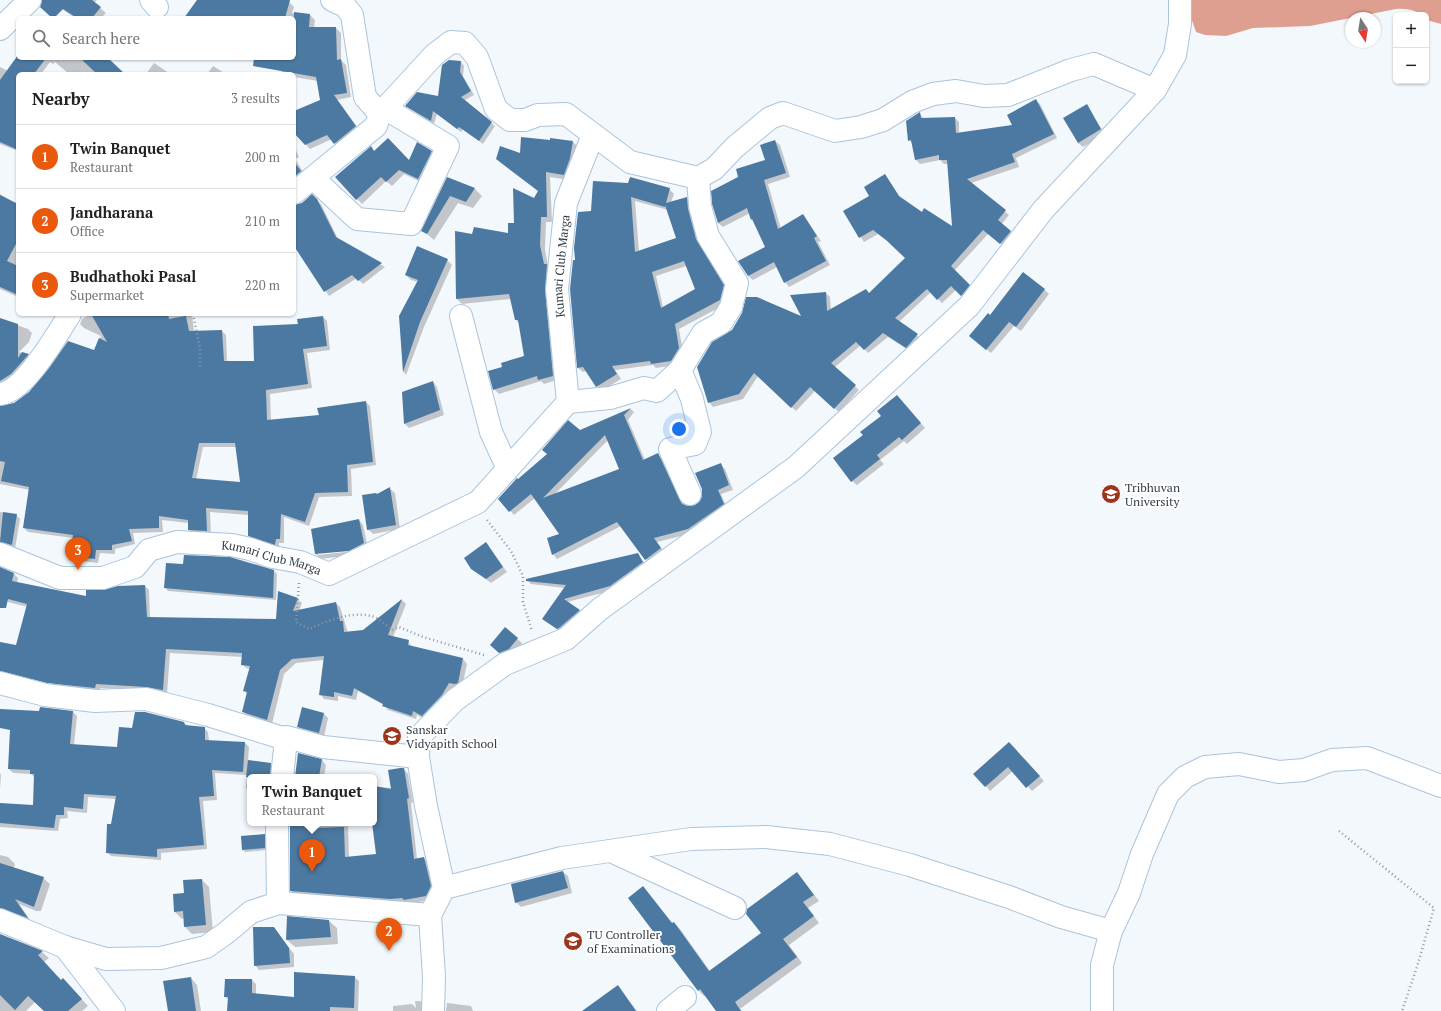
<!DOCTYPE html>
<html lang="en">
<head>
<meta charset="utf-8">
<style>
	:root { --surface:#fff; --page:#f2f2f2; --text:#222; --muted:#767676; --line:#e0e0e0; --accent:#ea580c }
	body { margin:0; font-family:"PT Serif",serif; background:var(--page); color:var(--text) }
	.controls { position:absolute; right:12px; top:12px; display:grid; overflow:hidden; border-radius:6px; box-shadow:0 1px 3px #0004 }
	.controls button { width:36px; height:36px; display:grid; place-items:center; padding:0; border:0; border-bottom:1px solid var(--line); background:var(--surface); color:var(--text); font:20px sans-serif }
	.compass { position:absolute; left:1345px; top:12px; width:36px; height:36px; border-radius:50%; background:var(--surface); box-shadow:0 1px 3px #0004; rotate:168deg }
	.you { position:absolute; left:679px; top:429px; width:14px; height:14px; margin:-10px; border:3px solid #fff; border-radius:50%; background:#1a73e8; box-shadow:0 0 0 6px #1a73e833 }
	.badge { display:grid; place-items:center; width:26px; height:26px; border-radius:50%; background:var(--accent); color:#fff; font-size:13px; font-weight:700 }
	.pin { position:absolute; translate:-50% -33px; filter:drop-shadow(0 1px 2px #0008) }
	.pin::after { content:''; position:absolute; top:21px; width:14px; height:12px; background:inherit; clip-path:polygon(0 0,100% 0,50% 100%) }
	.popup { position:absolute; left:247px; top:774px; width:130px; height:52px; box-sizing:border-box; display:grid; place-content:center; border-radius:6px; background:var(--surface); filter:drop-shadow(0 1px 3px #0005); font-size:13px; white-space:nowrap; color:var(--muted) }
	.popup b { font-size:15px; color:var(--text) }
	.popup::after { content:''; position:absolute; left:50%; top:100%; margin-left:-8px; border:8px solid transparent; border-top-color:var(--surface) }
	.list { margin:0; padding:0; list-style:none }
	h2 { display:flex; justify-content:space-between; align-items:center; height:52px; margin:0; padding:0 16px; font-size:17px }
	h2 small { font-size:13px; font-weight:400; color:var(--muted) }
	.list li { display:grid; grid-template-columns:26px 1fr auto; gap:12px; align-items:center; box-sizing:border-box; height:64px; padding:0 16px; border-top:1px solid var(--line) }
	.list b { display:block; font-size:15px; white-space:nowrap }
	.list p { margin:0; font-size:13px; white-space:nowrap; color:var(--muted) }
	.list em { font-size:13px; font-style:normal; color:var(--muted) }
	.icon { flex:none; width:22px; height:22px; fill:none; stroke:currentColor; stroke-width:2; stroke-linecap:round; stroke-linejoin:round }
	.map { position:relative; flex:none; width:1441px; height:1011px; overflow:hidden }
	.search { position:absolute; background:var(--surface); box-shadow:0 1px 3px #0004; left:16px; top:16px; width:280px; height:44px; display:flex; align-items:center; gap:10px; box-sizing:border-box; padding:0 14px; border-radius:6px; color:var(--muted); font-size:15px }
	.panel { position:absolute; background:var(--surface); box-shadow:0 1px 3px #0004; left:16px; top:72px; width:280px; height:244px; border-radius:6px }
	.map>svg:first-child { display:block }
	.forest { fill:#df9f90 }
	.shadow { fill:#0003; fill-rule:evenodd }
	.building { fill:#4c79a1; fill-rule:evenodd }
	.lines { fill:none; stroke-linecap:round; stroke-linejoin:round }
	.minor-casing { stroke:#abc4dc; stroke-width:24 }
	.path { stroke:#9098a0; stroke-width:2.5; stroke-dasharray:1 3; stroke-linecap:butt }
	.minor { stroke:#fff; stroke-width:22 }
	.labels { text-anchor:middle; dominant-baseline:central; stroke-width:4; stroke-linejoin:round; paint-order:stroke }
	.street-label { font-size:12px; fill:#323d47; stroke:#fff }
	.poi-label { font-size:12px; fill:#323d47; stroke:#fff; text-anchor:start }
</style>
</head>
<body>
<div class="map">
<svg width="1441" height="1011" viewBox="0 0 1441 1011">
	<rect width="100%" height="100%" fill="#f3f8fd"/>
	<!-- forest -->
	<path class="forest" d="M1185 0H1441V24L1430 21C1421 12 1410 8 1396 9L1310 26 1253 28 1226 36 1205 35 1196 32Z"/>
	<!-- shadow -->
	<g class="shadow">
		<path d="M49 0H97L94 3 106 13 101 18H75Z"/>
		<path d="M198 0H279L289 2 294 7 292 13 310 15 315 20 314 28H336L341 33V60L346 65 351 97 337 100 360 131 339 148 332 139 310 149 294 132V113L321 101 318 81 294 77V74H284L280 70 282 58H294V18H186Z"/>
		<path d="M18 57 106 58 123 74H69L55 62 53 64 50 62 41 74H18V151L0 144V67L8 71Z"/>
		<path d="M461 62 464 66 463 76 474 95 465 100 495 126 483 144 463 129 461 132 437 114 434 124 406 106 439 97Z"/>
		<path d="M154 63 169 73 170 74H146Z"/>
		<path d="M213 66 226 74H207Z"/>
		<path d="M1035 100 1040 104 1057 138 1016 158 1019 167 971 183 1009 215 1001 225 1014 235 1005 247 988 234 954 271 973 289 964 298 956 290 942 303 931 292 899 322 921 339 910 351 888 337 868 353 861 345 835 367 859 390 839 412 815 391 796 411 758 376 743 399 713 407 709 402 803 318 826 293 830 297 831 310 869 294 906 258 891 243 878 234 864 242 844 211 871 196 885 175 901 199 922 213 954 227 948 164H944L940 160 920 164 916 160 913 144 909 140 920 114 924 119 955 118 959 122V134L1014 126Z"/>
		<path d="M1086 106 1105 134 1083 147 1078 143Z"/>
		<path d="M775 141 780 145 790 177 768 184 781 229 803 215 821 241 818 242 830 265 789 287 785 282 777 267 753 280 748 276 766 247 755 223 750 213 723 227 718 223 713 204 739 177 766 161Z"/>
		<path d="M573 142 578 147 569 180 550 177 552 222H546L545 250 548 266 552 270 557 380 544 384 541 381 499 394 494 389 504 367 525 356 519 323 516 320 511 299 462 304 457 299 456 233 473 236 509 234 539 191 520 155Z"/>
		<path d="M294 146 299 157 295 159 307 178 294 191Z"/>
		<path d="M371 148 375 152 409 162 431 152 436 157 423 183 404 174 392 186 386 181 362 204 336 177Z"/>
		<path d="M448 179 475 189 482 196 473 208 458 203 434 240 422 230Z"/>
		<path d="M594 182 669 189 674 194 671 202 687 198 691 202 692 214 700 245 728 290 724 305 679 329 683 352 676 365 656 368 653 365 615 370 621 379 601 391 587 371 583 372 578 368 571 289 576 260 592 212ZM635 201 668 210 677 238 639 252ZM686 266 696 290 663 307 656 276Z"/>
		<path d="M0 194 18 205V297L0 289Z"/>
		<path d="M312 196 321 204 338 239 385 267 363 284 357 278 329 296 295 246 294 247V206H297Z"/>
		<path d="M447 260 452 265 424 327 406 375 403 371 400 316 418 282 411 280 406 275Z"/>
		<path d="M1044 289 1049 294 1021 331 1014 326 991 353 975 340 991 316Z"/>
		<path d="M91 314H192L194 332 222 331 226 335 227 362H255L299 325 323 317 327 321 330 350 307 353 312 388 270 394 271 421 320 416 366 402 370 406 376 465 351 469 352 496 319 497 309 526 284 517V543H279V548L253 539 249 535V515L210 512 211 535 193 534 189 530V523L162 520 163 532 133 533 135 544 115 549V554L100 553 98 563 75 560 71 556 73 538 28 532 24 528 30 490 0 484V407L17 402 95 352 101 336 84 328 80 324 82 319ZM203 447H237L241 483 196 480Z"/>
		<path d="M0 319 28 329 32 333 29 342 19 352 28 355 32 359 0 386Z"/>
		<path d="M433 382 437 387 444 415 409 428 405 424Z"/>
		<path d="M901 401 925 428 907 444 904 441 880 460 884 464 857 485 852 481 864 435Z"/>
		<path d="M631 409 634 412 628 420 645 460 658 454 662 459 685 506 689 507 696 506 701 502 721 465 725 469 733 490 721 494 727 508 693 533 657 542 665 553 650 564 621 526 557 559 553 554 548 539 561 535 535 498 514 515 499 499 518 480 580 431ZM608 440 621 469 554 495Z"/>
		<path d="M390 489 395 493 400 529 373 534 368 529 377 495Z"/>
		<path d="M0 512 16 515 20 519 15 549 3 546 0 543Z"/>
		<path d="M359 520 363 525 368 548 354 555 320 559 316 554 312 530ZM354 549V551L318 555V553Z"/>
		<path d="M486 543 507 572 491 583 472 569Z"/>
		<path d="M637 554 647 566 614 590 567 602 583 614 561 632 547 622 565 588 531 584 527 580Z"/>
		<path d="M184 565 274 571 277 574 276 600 168 591 165 587Z"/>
		<path d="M0 568 14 574 18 578 17 583 87 598 103 591 145 586 149 590 150 618 277 620 297 599 302 603 299 611 336 603 340 607 348 633 364 631 402 600 406 604 393 637 408 641 412 647 463 659 467 664 462 687 460 688 453 687 446 700 426 720 417 715 416 719 388 710 384 705 358 691 356 700 338 696V701L324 699 320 694 324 660 296 663 284 674 272 724 248 717 244 712 247 694 244 690 250 669 246 668 242 664 243 657 170 653 167 694 151 690 100 688 99 692 58 687 54 683 0 660V642L17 646 28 607 0 600Z"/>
		<path d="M505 628 522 643 514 653 504 657 496 650Z"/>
		<path d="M12 711 73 712 77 716 74 745 118 748 133 729 184 723 188 726 204 728 208 732 209 741 245 743 249 747 248 761 270 764 275 768V777H250V792L246 788 247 775 215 773 217 800 203 801 207 849 161 853V860L111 856 107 852 116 799 88 797 87 813 67 811 68 818 60 819 58 831 0 827V804L34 806 35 778 31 774 13 773 9 769Z"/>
		<path d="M324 714 328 718 324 737 302 731 298 726Z"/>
		<path d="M1014 748 1044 781 1032 791 1013 771 990 791 986 786Z"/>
		<path d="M299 754 322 760 326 765 324 777H295Z"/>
		<path d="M404 769 408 774 413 802 411 803 417 859 424 858 428 863 435 891 430 900 409 904 407 902 395 903 296 895 291 891V826H326V823H348L349 858 377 855 373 823 374 787 392 788Z"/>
		<path d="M0 773 1 775 0 789Z"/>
		<path d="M264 835 266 837V850L245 852 243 850Z"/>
		<path d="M0 855 8 857 15 864 13 869 43 878 50 884 41 911H36L19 904 32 923 0 916Z"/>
		<path d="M563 872 568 876 572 893 521 907 516 902Z"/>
		<path d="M797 873 819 901 808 908 819 923 789 945 802 963 740 1009 742 1011H718L706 995 704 996 698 990 643 887 672 924 674 923 680 929 710 971 762 934Z"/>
		<path d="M202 880 209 887 213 932 192 934 185 927 184 918 182 919 175 912 185 894Z"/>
		<path d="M329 921 337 928 338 944 295 947 287 940Z"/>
		<path d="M274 928 294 954V967L259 970 255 965Z"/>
		<path d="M0 935 42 952 49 958 44 962 61 981 70 986 88 1006 82 1011H44L35 1002 26 1011H0Z"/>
		<path d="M354 977 359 981 358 1011H228L229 1000 225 997 226 980H252L256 984V994L295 998Z"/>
		<path d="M191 978 197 985 201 1011H169Z"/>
		<path d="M618 987 637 1011H586Z"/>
		<path d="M415 1001H420L422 1003 423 1011H393V1006L412 1004 416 1008Z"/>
		<path d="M447 1003 471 1006 473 1011H446Z"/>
	</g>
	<!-- building -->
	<g class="building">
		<path d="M42 0H92L101 7 92 18H77L63 9 54 18H52L40 7Z"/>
		<path d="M197 0H290L285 18H184Z"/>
		<path d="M294 12 310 14 309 27H336L337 60 341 59 347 93 334 95 356 126 334 144 327 135 305 145 294 133V111L320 100 316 77 253 66 254 58H294Z"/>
		<path d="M18 55V58H46L34 74H18V150L0 142V80Z"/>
		<path d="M80 58H108L125 74H97Z"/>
		<path d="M449 60 461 61 460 72 471 91 461 97 492 122 479 141 459 127 457 129 433 111 431 121 405 106 417 92 438 96 442 65Z"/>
		<path d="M1036 99 1054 134 1012 154 1015 162 967 179 1006 210 998 220 1011 231 1000 244 983 230 951 266 970 285 961 296 951 286 937 300 927 289 895 318 918 334 906 348 883 333 864 350 856 342 831 363 856 385 834 409 810 387 791 408 754 373 739 394 708 403 697 367 712 342 732 330 742 313 746 297H757L801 316 790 295 826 292 827 311 866 289 869 293 905 258 886 240 873 230 859 238 843 211 869 196 864 187 885 174 899 196 922 212 924 208 952 226 947 160H939V155L915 160 911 140 908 141 906 121 920 112 921 118 955 117 956 133 1012 125 1007 115Z"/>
		<path d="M1087 104 1101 129 1078 143 1063 118Z"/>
		<path d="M521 137 550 140V138L573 141 570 158 564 175 546 172 547 217H541L540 245 544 264H547L545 290 553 376 538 380 537 376 493 390 488 371 502 367 501 363 524 356 518 320H515L509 294 456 299 455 231 472 234 474 227 508 233V223H514L513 188 534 198 538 191 496 159 500 146 520 153Z"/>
		<path d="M388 138 409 160 417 142 432 151 418 179 399 170 386 182 381 177 356 200 335 177 371 146 374 151Z"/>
		<path d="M775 140 786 173 764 180 778 229 803 214 817 236 814 238 826 261 784 283 774 262 748 276 738 261 765 247 752 219 751 220 747 208 718 223 712 204 711 191 738 177 736 169 765 160 760 145Z"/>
		<path d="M294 162 301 171 294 177Z"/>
		<path d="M447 177 475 188 466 202 450 196 427 234 421 231Z"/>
		<path d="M630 177 670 188 666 203 687 197 688 209 696 239 724 285 720 300 675 324 679 348 671 361 651 364 650 361 612 366 617 374 596 387 583 367 577 368 570 289 573 260H575L574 248 578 212 591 211 593 181 628 183ZM631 197 665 207V205L676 238 635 252ZM684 261 695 289 661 308 652 272Z"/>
		<path d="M312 194 317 199 336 237 382 263 358 281 352 275 324 292 294 246V205L302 203Z"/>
		<path d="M0 195 18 204V240L7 261 18 266V295L0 287Z"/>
		<path d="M417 246 448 259 420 322 403 372 399 316 418 280 405 275Z"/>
		<path d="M1023 272 1045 289 1016 327 1009 322 986 350 969 336 988 313 990 315Z"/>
		<path d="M91 314H168L169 319 186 316 189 331 222 330 224 361H254L253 326 298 324 297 319 323 316 327 346 303 349 308 384 266 390 267 420 319 415 317 408 366 401 373 462 347 465 348 492 315 493 305 522 281 514 280 539H276L275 545 248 536V511L206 508 207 531 188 530V520L159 516V528L129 529 132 541 112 545V550H96L95 559 70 556 73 535 23 528 29 487 1 481 5 462 0 461V406L14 403 29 392 49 368 68 341 94 350 99 338 107 342ZM199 443H235L240 482 192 478Z"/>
		<path d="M0 318 18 324V358L22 352 29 354 11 374 0 381Z"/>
		<path d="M433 381 440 410 404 424 402 392Z"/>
		<path d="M897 395 921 423 902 440 899 437 877 455 880 459 851 482 833 458 863 435 860 432 881 416 877 411Z"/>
		<path d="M631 408 624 415 643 460 658 453 682 504 689 506 695 505 700 501 702 496V489L695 473 721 463 729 485 718 490 724 504 688 529 654 538 661 548 645 560 617 522 552 555 547 538 559 534 531 494 509 512 498 499 517 478 518 479 547 454 542 450 568 420 580 430ZM605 435 619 469 543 498Z"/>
		<path d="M390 487 396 525 367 530 362 495 376 493 377 494Z"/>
		<path d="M3 512 17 514 12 545 0 542Z"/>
		<path d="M359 519 364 543 349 551 315 554 311 529Z"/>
		<path d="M486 542 503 567 486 579 471 569 464 558Z"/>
		<path d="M638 553 643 562 610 586 564 599 580 610 559 628 557 629 542 619 566 585 526 581V579Z"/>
		<path d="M184 555 230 557 274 570 273 598 164 588 166 563 183 564Z"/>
		<path d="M0 567 14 573 12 581 86 596V590H103L118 586 145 585 147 617 276 619 278 591 298 598 293 611 336 602 340 621H343L344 632 363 630 402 599 388 635 409 640 408 645 463 658 458 683 455 684 449 683 442 695 422 716 413 711 412 716 382 706 383 704 354 688 352 696 334 692V697L319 695 324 656 292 659 280 670 267 720 242 712 247 692 243 691 250 666 241 665 242 653 166 649 163 690 146 687 96 684 95 688 47 683 0 671V642L16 645 27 604 8 599 6 608H0Z"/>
		<path d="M505 627 518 638 509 649 499 653 490 645Z"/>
		<path d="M40 707 73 711 70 744 117 747 119 727 132 728 135 712H145L184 722 185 725 205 727V740L245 742 243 772 212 770 214 796 199 797 204 845 157 849V857L106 853 107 824H111L116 796 84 794 83 809 64 807V815H56L54 828 0 823V803L33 805 34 774H30V770L8 769 10 730 0 728V709L39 711Z"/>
		<path d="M302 707 324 713 319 733 297 727Z"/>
		<path d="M1009 742 1040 776 1026 788 1008 767 985 787 973 774Z"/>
		<path d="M298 753 322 759 319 777H295Z"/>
		<path d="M248 760 271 763 270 777H246Z"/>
		<path d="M400 768H404L409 798 407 799 414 859 424 857 431 886 426 896 404 900 402 898 390 899 290 891V825H315V828L344 827 345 857 376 854 372 823H374V786L391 789 388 770Z"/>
		<path d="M265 834V848L242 850 241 836Z"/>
		<path d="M0 863 44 877 34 907 15 899 28 918 0 908Z"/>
		<path d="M563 871 568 888 515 903 511 884Z"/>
		<path d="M797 872 814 895 803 902 814 916 783 939 797 957 735 1002 741 1011H716L700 989 698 991 628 898 643 886 672 923 674 922 709 971 761 933 746 914 747 909Z"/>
		<path d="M202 879 206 925 184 927 183 911 174 912 173 894 184 893 183 880Z"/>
		<path d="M287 916 329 920 331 937 286 940Z"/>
		<path d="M253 927H274L289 948 290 963 254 966Z"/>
		<path d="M0 934 43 951 38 955 61 980 63 978 82 999 68 1011H44L28 996 15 1010 0 995Z"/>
		<path d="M294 972 355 976 354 1008 330 1007V1011H227L228 997H224L225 979H252V993L294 997Z"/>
		<path d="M191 977 196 1011H168L163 981Z"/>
		<path d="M618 985 636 1011H582Z"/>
	</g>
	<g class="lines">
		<!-- minor casing -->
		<g class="minor-casing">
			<g id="minor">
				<path d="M151 0 157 7"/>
				<path d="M0 29 30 0"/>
				<path d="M1155 90 1175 55 1180 24V0"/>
				<path d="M314 179 357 219 411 224 448 146 386 109"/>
				<path d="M294 193 376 126 380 114 365 97 352 15 345 6 332 0"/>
				<path d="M461 316 491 432 508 469"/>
				<path d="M680 370 692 399 700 432 695 444 670 449 690 494"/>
				<path d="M0 394C25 392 57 334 70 314"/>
				<path d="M568 402 610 398 644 388 657 391 680 370 703 333 721 323 731 307 737 283 708 236 700 206 698 178"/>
				<path id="s1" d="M0 554 60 578H103L135 567 149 550 177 542 232 545 250 549 273 557 300 562 329 574 478 502 568 402 557 289 566 203 593 135"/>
				<path d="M0 683 45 695 95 701 146 699 208 715 286 739 282 777"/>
				<path d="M286 739 287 737 323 747 418 757"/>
				<path d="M611 851 735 908"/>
				<path d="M444 888 562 858 691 839 766 837 830 844 910 865 1009 897 1061 917 1111 931"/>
				<path d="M278 903 430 915 444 888 426 806 418 757 419 737 455 700 498 669 505 664 566 639 600 609 796 467 969 306 1043 210 1155 90 1094 64 1071 70 1008 95 984 96 956 91 933 94 912 102 883 120 861 127 835 131 783 113 770 118 735 147 714 169 698 178 630 162 566 114 538 115 525 120H510L496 109 477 57 465 43 451 42 434 55 380 114"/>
				<path d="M430 915 434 977 433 1011"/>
				<path d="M0 920 65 947 106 959 161 958 206 947 226 933 251 912 278 903 277 823"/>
				<path d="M65 947 114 1011"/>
				<path d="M668 1011 685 997"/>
				<path d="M1102 1011V965L1111 931 1129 893 1142 854 1168 794 1185 777 1205 767 1239 764 1279 772 1304 770 1332 760 1367 758 1441 786"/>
			</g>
		</g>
		<!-- path -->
		<g class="path">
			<path d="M193 314 200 348V366"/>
			<path d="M487 520 511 551 523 576V602L532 631"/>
			<path d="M299 583 296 622 309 629C327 621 350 611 371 616 378 617 386 625 392 630L399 627 423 637 484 655"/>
			<path d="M1339 831 1434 908 1417 967 1402 1011"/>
		</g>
		<!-- minor -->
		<use href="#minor" class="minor"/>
	</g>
	<!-- icons -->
	<defs>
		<g id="university-disc" transform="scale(1)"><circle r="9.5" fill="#9d341c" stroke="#fff"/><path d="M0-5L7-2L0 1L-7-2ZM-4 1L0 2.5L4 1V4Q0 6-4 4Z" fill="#fff"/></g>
		<g id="school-disc" transform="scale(1)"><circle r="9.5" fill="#9d341c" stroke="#fff"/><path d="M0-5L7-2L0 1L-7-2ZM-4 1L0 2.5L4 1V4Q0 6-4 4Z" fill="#fff"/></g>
	</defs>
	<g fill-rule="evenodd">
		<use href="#university-disc" x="1111" y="494"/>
		<use href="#school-disc" x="392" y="736"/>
		<use href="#university-disc" x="573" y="941"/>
	</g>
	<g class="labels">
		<!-- street labels -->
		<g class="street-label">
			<text stroke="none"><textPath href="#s1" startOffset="786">Kumari Club Marga</textPath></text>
			<text stroke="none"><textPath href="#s1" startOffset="289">Kumari Club Marga</textPath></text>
		</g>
		<!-- poi labels -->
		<g class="poi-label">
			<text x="1125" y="487">Tribhuvan<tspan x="1125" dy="14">University</tspan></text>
			<text x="406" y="729">Sanskar<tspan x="406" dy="14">Vidyapith School</tspan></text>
			<text x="587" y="934">TU Controller<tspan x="587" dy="14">of Examinations</tspan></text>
		</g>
	</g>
</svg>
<div class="controls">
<button>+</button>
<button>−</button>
</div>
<svg class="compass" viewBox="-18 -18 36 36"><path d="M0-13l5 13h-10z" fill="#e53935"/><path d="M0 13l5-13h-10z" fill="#767676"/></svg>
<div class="you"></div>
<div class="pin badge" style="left:312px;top:872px">1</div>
<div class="popup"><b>Twin Banquet</b>Restaurant</div>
<div class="pin badge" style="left:389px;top:951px">2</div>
<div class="pin badge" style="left:78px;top:570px">3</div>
<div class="search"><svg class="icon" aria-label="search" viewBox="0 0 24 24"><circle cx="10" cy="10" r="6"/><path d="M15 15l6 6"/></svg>Search here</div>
<section class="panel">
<h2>Nearby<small>3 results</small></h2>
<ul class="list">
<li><span class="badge">1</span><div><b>Twin Banquet</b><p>Restaurant</p></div><em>200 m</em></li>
<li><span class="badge">2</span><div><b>Jandharana</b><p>Office</p></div><em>210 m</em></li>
<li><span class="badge">3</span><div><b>Budhathoki Pasal</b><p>Supermarket</p></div><em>220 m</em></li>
</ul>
</section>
</div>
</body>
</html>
